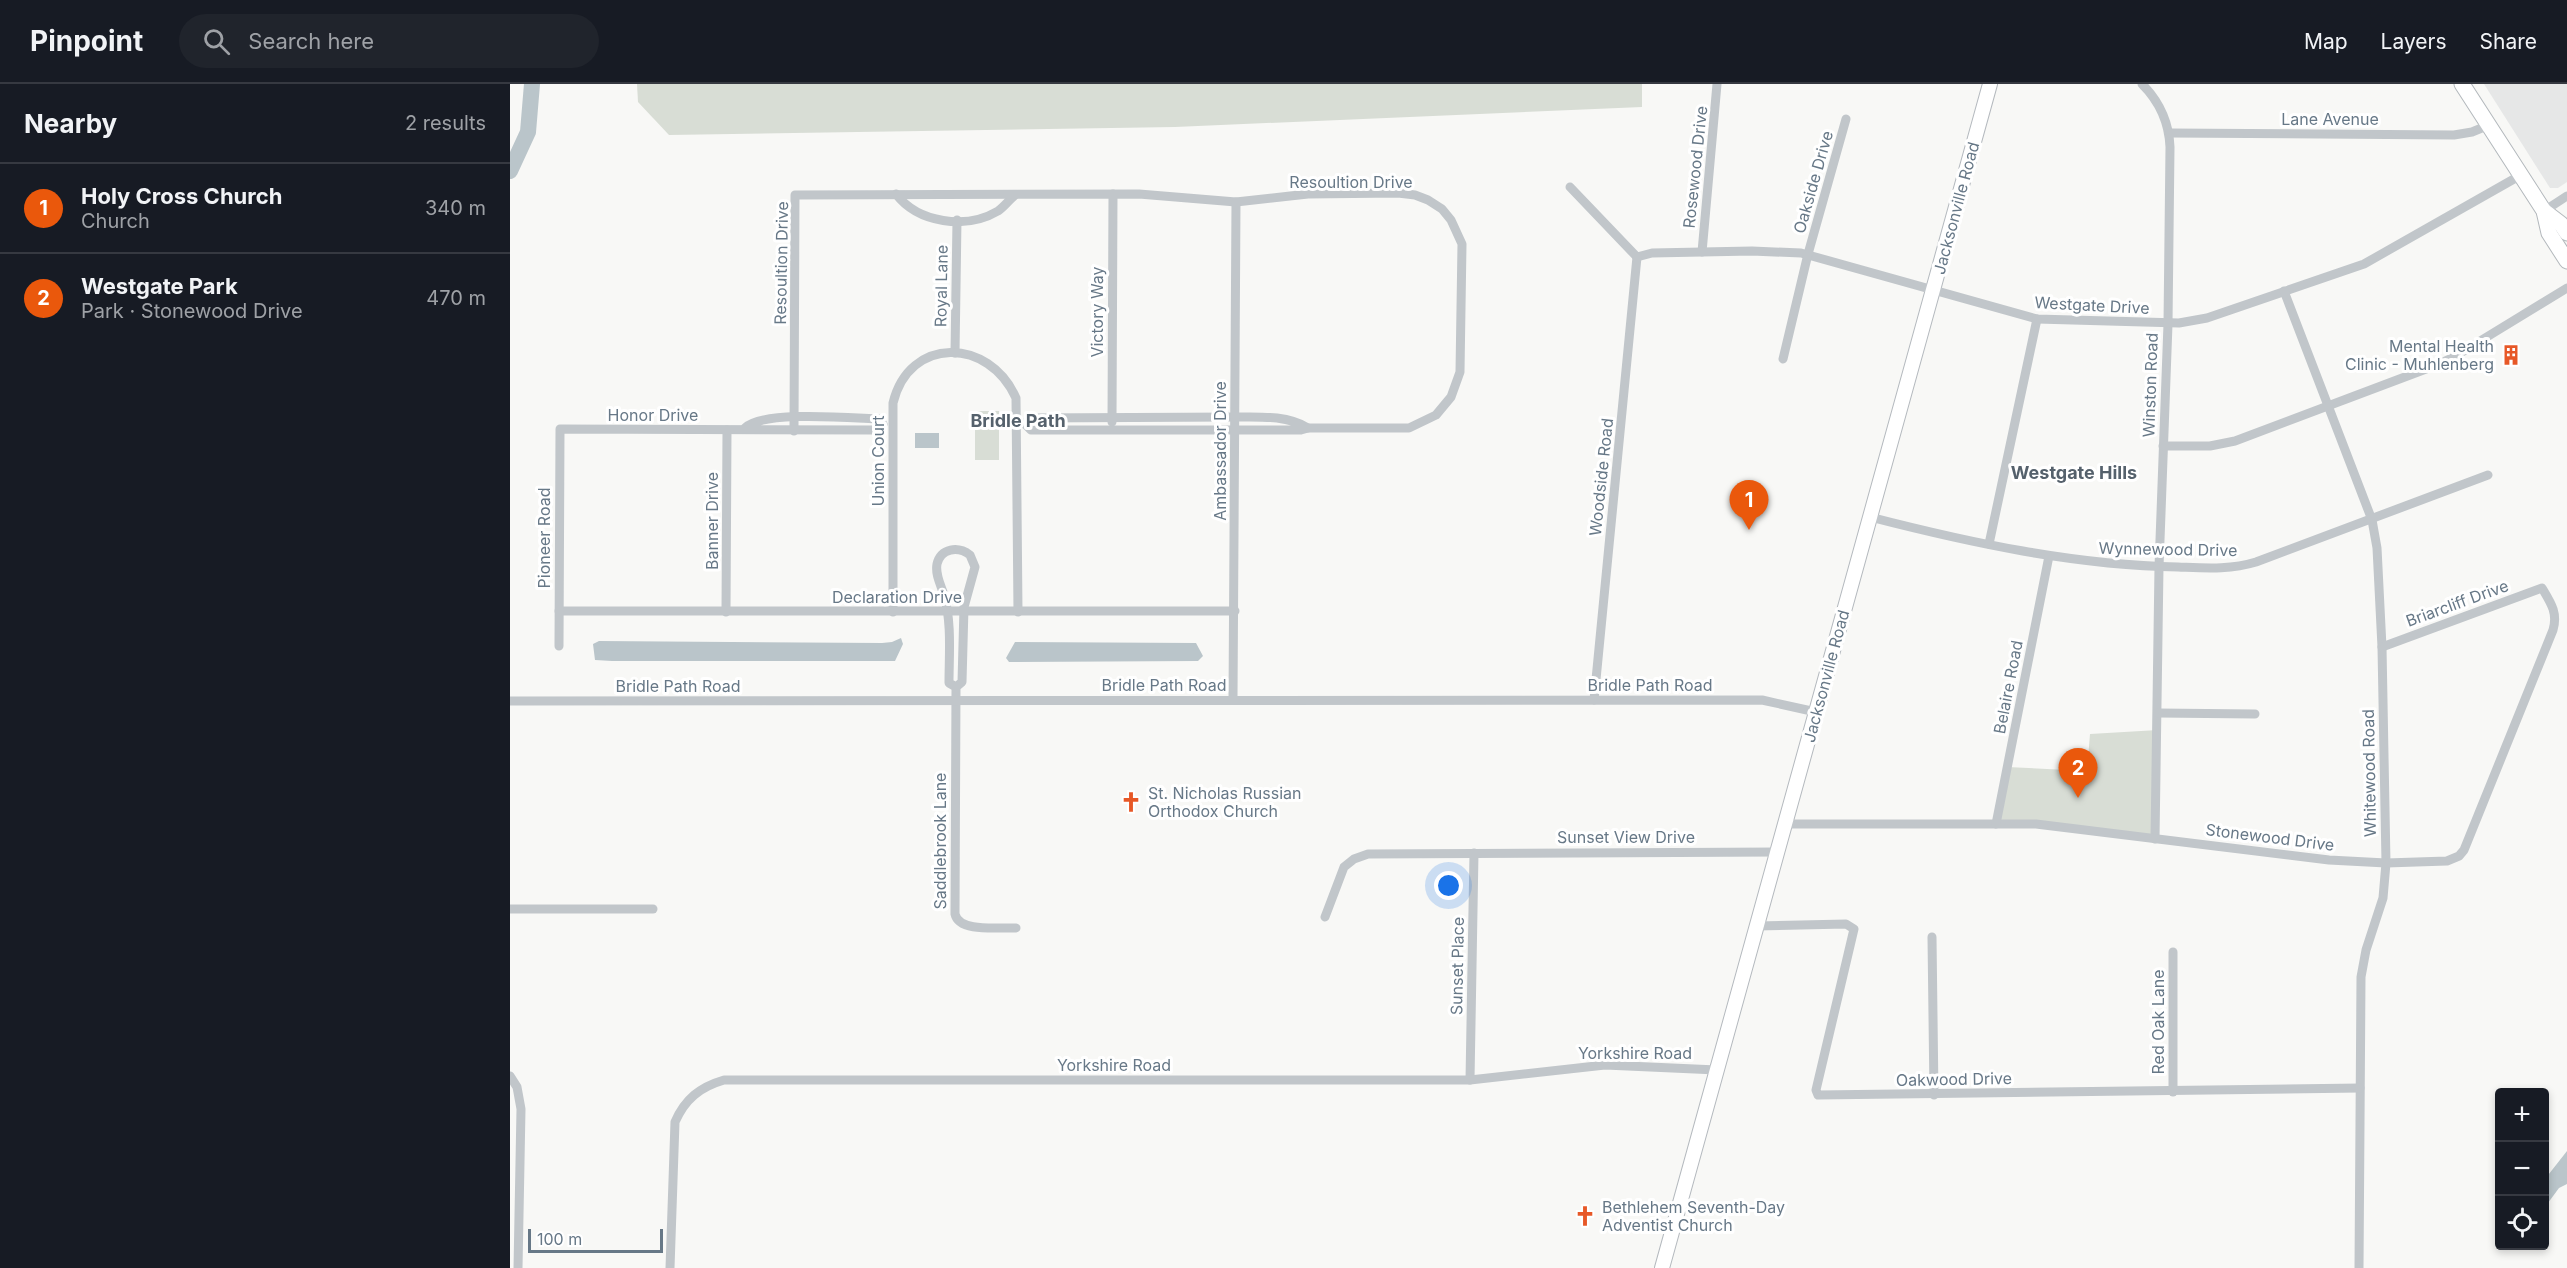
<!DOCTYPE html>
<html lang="en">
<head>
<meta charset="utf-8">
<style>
	:root { --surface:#171b24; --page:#20242c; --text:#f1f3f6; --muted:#9ea1a6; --line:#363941; --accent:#ea580c }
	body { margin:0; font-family:Inter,sans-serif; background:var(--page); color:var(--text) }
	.controls { position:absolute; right:18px; bottom:18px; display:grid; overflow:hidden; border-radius:6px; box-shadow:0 3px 9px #0003 }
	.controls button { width:54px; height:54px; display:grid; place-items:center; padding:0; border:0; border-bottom:2px solid var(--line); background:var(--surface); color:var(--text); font:30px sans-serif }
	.scale { position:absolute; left:18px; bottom:15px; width:135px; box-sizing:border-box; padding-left:6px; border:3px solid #677887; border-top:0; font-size:16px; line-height:21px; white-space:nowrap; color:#677887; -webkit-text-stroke:4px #fff; paint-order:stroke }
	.you { position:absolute; left:939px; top:802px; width:21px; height:21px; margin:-15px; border:4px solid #fff; border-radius:50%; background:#1a73e8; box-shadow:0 0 0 9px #1a73e833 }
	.badge { display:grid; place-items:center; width:39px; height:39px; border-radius:50%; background:var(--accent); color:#fff; font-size:20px; font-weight:700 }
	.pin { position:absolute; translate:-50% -50px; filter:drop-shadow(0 2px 3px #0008) }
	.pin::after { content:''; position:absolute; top:32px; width:21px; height:18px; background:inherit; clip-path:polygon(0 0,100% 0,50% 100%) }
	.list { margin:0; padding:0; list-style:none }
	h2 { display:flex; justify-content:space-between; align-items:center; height:78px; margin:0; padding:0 24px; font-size:26px }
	h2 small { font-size:20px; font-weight:400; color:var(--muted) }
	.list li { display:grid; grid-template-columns:39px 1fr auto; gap:18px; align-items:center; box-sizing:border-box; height:90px; padding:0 24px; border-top:2px solid var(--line) }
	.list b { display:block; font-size:22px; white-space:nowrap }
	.list p { margin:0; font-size:20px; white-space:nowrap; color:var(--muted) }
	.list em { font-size:20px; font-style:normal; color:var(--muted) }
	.icon { flex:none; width:33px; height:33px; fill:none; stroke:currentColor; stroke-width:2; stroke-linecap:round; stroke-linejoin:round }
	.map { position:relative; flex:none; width:2057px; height:1184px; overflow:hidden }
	header { display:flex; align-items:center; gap:36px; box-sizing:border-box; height:84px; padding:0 30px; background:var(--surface); border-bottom:2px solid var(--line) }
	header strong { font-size:28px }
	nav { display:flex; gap:33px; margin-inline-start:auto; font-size:21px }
	.search { width:420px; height:54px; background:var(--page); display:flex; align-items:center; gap:15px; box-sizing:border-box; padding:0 21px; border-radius:33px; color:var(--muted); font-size:22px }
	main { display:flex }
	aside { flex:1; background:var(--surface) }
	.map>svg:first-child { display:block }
	.built { fill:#e6e7e7 }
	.green { fill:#d8ddd5 }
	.water { fill:#bac5ca }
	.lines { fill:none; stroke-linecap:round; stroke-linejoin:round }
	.river { stroke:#bac5ca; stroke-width:16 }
	.secondary-casing { stroke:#b4b9be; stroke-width:16 }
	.primary-casing { stroke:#b3b8bc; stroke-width:17 }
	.street { stroke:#c1c6ca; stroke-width:9 }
	.secondary { stroke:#fff; stroke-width:14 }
	.primary { stroke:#fff; stroke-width:15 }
	.labels { text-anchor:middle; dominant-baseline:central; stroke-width:6; stroke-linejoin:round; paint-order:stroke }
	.street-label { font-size:16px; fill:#677887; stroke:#fff }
	.poi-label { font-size:16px; fill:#677887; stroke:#fff; text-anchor:start }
	.neighbourhood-label { font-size:18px; font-weight:bold; fill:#55616c; stroke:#fff }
</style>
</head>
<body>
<header>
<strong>Pinpoint</strong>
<div class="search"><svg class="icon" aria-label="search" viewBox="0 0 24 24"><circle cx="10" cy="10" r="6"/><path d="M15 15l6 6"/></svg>Search here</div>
<nav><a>Map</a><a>Layers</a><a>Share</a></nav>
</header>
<main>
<aside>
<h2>Nearby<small>2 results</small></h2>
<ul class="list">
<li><span class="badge">1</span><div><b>Holy Cross Church</b><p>Church</p></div><em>340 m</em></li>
<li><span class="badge">2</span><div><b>Westgate Park</b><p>Park · Stonewood Drive</p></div><em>470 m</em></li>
</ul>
</aside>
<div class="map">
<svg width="2057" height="1184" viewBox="0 0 2057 1184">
	<rect width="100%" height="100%" fill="#f8f8f6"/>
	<!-- built -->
	<path class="built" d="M1974 0H2057V98L2048 104H2040Z"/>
	<!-- green -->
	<g class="green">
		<path d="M127 0H1132V23L665 43 159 51 128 18Z"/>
		<rect x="465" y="327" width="24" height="49"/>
		<path d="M1648 646 1645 755 1486 740 1497 683 1577 687 1580 650Z"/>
	</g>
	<!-- water -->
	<g class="water">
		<rect x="405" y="349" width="24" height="15"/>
		<path d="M391 554 393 560 385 577H102L85 576 83 560 89 557 372 559 382 558Z"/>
		<path d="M505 558 686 559 693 572 688 577 499 578 496 574Z"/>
		<path d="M2057 1067V1100L2049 1104 2035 1123V1095Z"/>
	</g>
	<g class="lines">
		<!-- river -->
		<path class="river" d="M0 87 18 48 22 0"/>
		<!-- secondary casing -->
		<g class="secondary-casing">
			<path id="secondary" d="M1152 1184 1480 0"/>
		</g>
		<!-- primary casing -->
		<g class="primary-casing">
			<g id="primary">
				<path d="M1952 0 2034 127 2039 149 2057 177"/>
				<path d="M2034 127 2051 140 2057 149"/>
			</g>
		</g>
		<!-- street -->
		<g class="street">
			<path d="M1632 0C1649 17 1659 39 1660 63L1658 240 1649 483 1645 755"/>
			<path d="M1660 49 1944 51 1962 48 1979 41"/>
			<path d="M1060 103 1127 173"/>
			<path d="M386 110C408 139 456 146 488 127 494 123 499 116 505 111"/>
			<path d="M2034 127 2057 112"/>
			<path d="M1192 168 1207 0"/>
			<path d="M1127 173 1142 169 1242 167 1291 169 1527 235 1669 239 1697 234 1854 180 2011 91"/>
			<path d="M1774 207 1862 436 1867 464 1872 563 1876 779 1873 814 1856 866 1851 893 1849 1184"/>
			<path d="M445 269 447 136"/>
			<path d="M1273 275 1298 170 1336 35"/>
			<path d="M725 333C749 333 777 331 798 344L791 346H521L515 340 520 334Z"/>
			<path d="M602 338 603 110"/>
			<path d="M284 347 285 111 629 110 726 118 798 110 888 109 905 111 918 116 932 125 941 136 952 160 950 288 941 313 926 331 899 344H798"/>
			<path d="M1653 362H1700L1725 357 1924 282 1944 273 2057 204"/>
			<path d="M1360 433C1461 459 1564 481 1668 483 1695 484 1720 486 1746 478L1978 391"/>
			<path d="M1479 460 1527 235"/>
			<path d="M49 527H725"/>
			<path d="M216 528 217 346"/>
			<path d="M383 528V319C399 252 479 253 506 314L508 528"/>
			<path d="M49 562 50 345 368 346 373 340 369 335C341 334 253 326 235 344"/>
			<path d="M446 603 439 599C439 571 442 539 434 511 431 501 425 491 427 480 431 464 448 462 460 471L465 483 454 523 452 598 446 603 445 830C449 849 490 843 506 844"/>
			<path d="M723 616 726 118"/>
			<path d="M1084 616 1127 173"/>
			<path d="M0 617 1252 616 1306 628"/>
			<path d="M1648 629 1745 630"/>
			<path d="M1276 740H1526L1819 776 1876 779 1937 777 1949 772 1954 766 2043 546C2048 529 2041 519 2032 504L1872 563"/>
			<path d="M1486 740 1539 472"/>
			<path d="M0 825H143"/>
			<path d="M815 833 834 783 844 775 858 770 1268 768"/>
			<path d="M1247 842 1336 840 1344 845 1306 1006 1308 1011 1850 1004"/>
			<path d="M1422 853 1424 1011"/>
			<path d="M0 992 7 1003 11 1025 8 1184"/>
			<path d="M960 996 964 769"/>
			<path d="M1663 1008V868"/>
			<path d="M160 1184 165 1038C175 1015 190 1003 214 996H960L1095 981 1207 986"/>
		</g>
		<!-- secondary -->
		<use href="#secondary" class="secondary"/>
		<!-- primary -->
		<use href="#primary" class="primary"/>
	</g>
	<!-- icons -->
	<defs>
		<g id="building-bare" transform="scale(1.62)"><path d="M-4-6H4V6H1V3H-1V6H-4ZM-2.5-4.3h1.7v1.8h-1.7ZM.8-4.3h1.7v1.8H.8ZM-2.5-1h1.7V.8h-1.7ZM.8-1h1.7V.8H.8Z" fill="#e75827" stroke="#fff" stroke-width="2.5" paint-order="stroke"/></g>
		<g id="church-bare" transform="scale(1.62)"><path d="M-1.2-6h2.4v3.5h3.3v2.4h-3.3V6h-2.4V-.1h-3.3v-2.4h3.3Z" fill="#e75827" stroke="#fff" stroke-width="2.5" paint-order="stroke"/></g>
	</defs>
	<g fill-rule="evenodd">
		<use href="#building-bare" x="2001" y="271"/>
		<use href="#church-bare" x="621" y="718"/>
		<use href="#church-bare" x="1075" y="1132"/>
	</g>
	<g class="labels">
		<!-- street labels -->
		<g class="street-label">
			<text x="1820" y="35">Lane Avenue</text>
			<text transform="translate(1185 83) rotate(-84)">Rosewood Drive</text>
			<text x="841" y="98">Resoultion Drive</text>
			<text transform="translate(1303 98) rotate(-74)">Oakside Drive</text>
			<text transform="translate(1446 124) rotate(-75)">Jacksonville Road</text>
			<text transform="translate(271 179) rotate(-89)">Resoultion Drive</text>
			<text transform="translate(431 202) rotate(-89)">Royal Lane</text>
			<text transform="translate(1582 221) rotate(3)">Westgate Drive</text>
			<text transform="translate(587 228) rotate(-90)">Victory Way</text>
			<text transform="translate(1640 301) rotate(-88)">Winston Road</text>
			<text x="143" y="331">Honor Drive</text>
			<text transform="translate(710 367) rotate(-90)">Ambassador Drive</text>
			<text transform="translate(368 377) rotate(-90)">Union Court</text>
			<text transform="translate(1091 393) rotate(-84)">Woodside Road</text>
			<text transform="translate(202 437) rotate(-90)">Banner Drive</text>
			<text transform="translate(34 454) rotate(-90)">Pioneer Road</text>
			<text transform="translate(1658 465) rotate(1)">Wynnewood Drive</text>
			<text x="387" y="513">Declaration Drive</text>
			<text transform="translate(1947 519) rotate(-20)">Briarcliff Drive</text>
			<text transform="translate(1316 592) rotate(-75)">Jacksonville Road</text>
			<text x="654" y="601">Bridle Path Road</text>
			<text x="1140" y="601">Bridle Path Road</text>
			<text x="168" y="602">Bridle Path Road</text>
			<text transform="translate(1498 603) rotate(-79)">Belaire Road</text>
			<text transform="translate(1859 689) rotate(-91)">Whitewood Road</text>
			<text x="1116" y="753">Sunset View Drive</text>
			<text transform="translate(1760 753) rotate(7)">Stonewood Drive</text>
			<text transform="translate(430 757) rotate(-90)">Saddlebrook Lane</text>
			<text transform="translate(947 882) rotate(-89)">Sunset Place</text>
			<text transform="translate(1648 938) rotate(-90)">Red Oak Lane</text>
			<text x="1125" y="969">Yorkshire Road</text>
			<text x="604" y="981">Yorkshire Road</text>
			<text transform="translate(1444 995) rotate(-1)">Oakwood Drive</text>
		</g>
		<!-- poi labels -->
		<g class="poi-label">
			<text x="1984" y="262" text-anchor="end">Mental Health<tspan x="1984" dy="18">Clinic - Muhlenberg</tspan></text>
			<text x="638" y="709">St. Nicholas Russian<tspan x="638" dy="18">Orthodox Church</tspan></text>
			<text x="1092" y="1123">Bethlehem Seventh-Day<tspan x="1092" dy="18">Adventist Church</tspan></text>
		</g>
		<!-- neighbourhood labels -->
		<g class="neighbourhood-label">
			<text x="508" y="336">Bridle Path</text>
			<text x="1564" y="388">Westgate Hills</text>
		</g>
	</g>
</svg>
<div class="controls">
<button>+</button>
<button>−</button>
<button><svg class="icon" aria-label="locate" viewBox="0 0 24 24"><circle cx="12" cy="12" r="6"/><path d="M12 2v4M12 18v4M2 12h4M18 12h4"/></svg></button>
</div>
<div class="scale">100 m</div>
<div class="you"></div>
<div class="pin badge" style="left:1239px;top:446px">1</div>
<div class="pin badge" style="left:1568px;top:714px">2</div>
</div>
</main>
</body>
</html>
